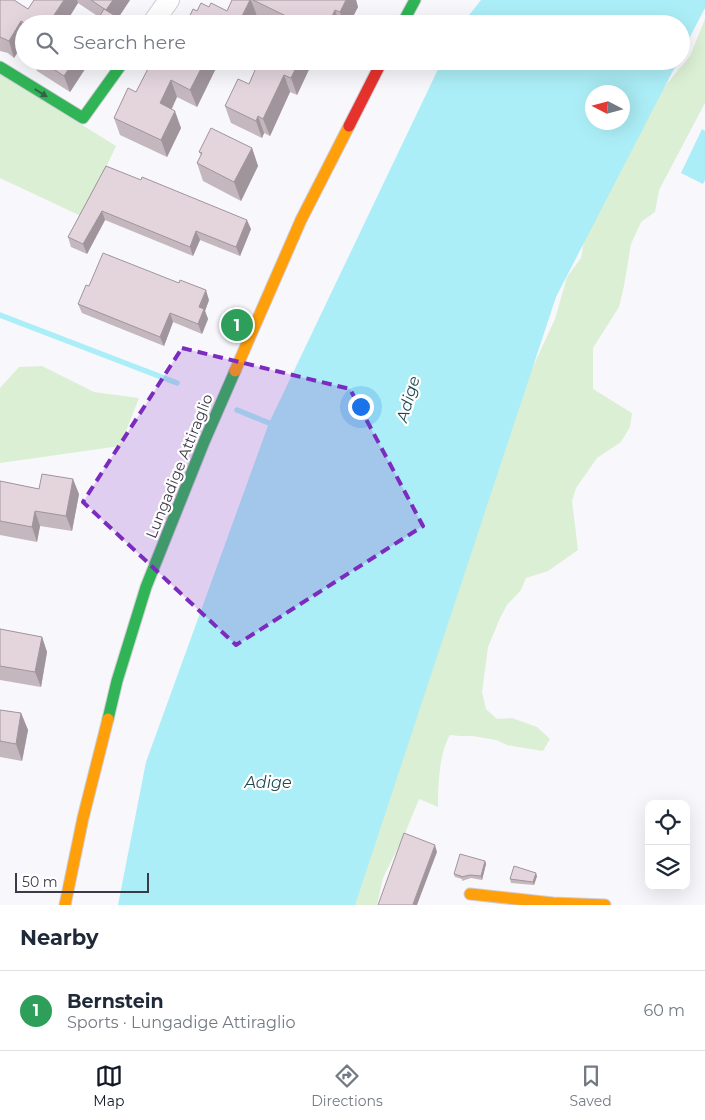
<!DOCTYPE html>
<html lang="en">
<head>
<meta charset="utf-8">
<style>
	:root { --surface:#fff; --page:#f6f6f7; --text:#1f2937; --muted:#747a83; --line:#e0e1e3; --accent:#111827 }
	body { margin:0; font-family:Montserrat,sans-serif; background:var(--page); color:var(--text) }
	.controls { position:absolute; right:15px; bottom:15px; display:grid; overflow:hidden; border-radius:10px; box-shadow:0 5px 20px #0002 }
	.controls button { width:45px; height:45px; display:grid; place-items:center; padding:0; border:0; border-bottom:1px solid var(--line); background:var(--surface); color:var(--text); font:25px sans-serif }
	.compass { position:absolute; left:585px; top:85px; width:45px; height:45px; border-radius:50%; background:var(--surface); box-shadow:0 5px 20px #0002; rotate:276deg }
	.scale { position:absolute; left:15px; bottom:12px; width:134px; box-sizing:border-box; padding-left:5px; border:2px solid #3b3a47; border-top:0; font-size:14px; line-height:18px; white-space:nowrap; color:#3b3a47; -webkit-text-stroke:4px #fff; paint-order:stroke }
	.you { position:absolute; left:360px; top:406px; width:18px; height:18px; margin:-12px; border:4px solid #fff; border-radius:50%; background:#1a73e8; box-shadow:0 0 0 8px #1a73e833 }
	.badge { display:grid; place-items:center; width:32px; height:32px; border-radius:50%; background:var(--accent); color:#fff; font-size:16px; font-weight:700 }
	.pin { position:absolute; translate:-50% -50%; border:2px solid #fff; box-shadow:0 1px 5px #0006 }
	.list { margin:0; padding:0; list-style:none }
	h2 { display:flex; justify-content:space-between; align-items:center; height:65px; margin:0; padding:0 20px; font-size:21px }
	h2 small { font-size:16px; font-weight:400; color:var(--muted) }
	.list li { display:grid; grid-template-columns:32px 1fr auto; gap:15px; align-items:center; box-sizing:border-box; height:80px; padding:0 20px; border-top:1px solid var(--line) }
	.list b { display:block; font-size:19px; white-space:nowrap }
	.list p { margin:0; font-size:16px; white-space:nowrap; color:var(--muted) }
	.list em { font-size:16px; font-style:normal; color:var(--muted) }
	.icon { flex:none; width:28px; height:28px; fill:none; stroke:currentColor; stroke-width:2; stroke-linecap:round; stroke-linejoin:round }
	.map { position:relative; flex:none; width:705px; height:905px; overflow:hidden }
	.search { position:absolute; background:var(--surface); box-shadow:0 5px 20px #0002; left:15px; right:15px; top:15px; height:55px; display:flex; align-items:center; gap:12px; box-sizing:border-box; padding:0 18px; border-radius:28px; color:var(--muted); font-size:19px }
	.sheet { height:145px; background:var(--surface) }
	nav { display:flex; justify-content:space-around; align-items:center; box-sizing:border-box; height:70px; border-top:1px solid var(--line); background:var(--surface); font-size:14px; color:var(--muted) }
	nav a { display:grid; justify-items:center; gap:2px }
	nav .on { color:var(--accent) }
	.map>svg:first-child { display:block }
	.green { fill:#dbefd4 }
	.water { fill:#aceef7; fill-rule:evenodd }
	.lines { fill:none; stroke-linecap:round; stroke-linejoin:round }
	.stream { stroke:#aceef7; stroke-width:5.5 }
	.street-casing { stroke:#cfced7; stroke-width:22 }
	.fast-casing { stroke:#cfced7; stroke-width:13 }
	.slow-casing { stroke:#cfced7; stroke-width:13 }
	.jam-casing { stroke:#cfced7; stroke-width:13 }
	.street { stroke:#fefeff; stroke-width:20 }
	.fast { stroke:#30b455; stroke-width:11 }
	.slow { stroke:#ff9f0a; stroke-width:11 }
	.jam { stroke:#e5322d; stroke-width:11 }
	.wall { fill:#c4b7be }
	.shaded-wall { fill:#a0959b }
	.building { fill:#e4d5dd; stroke:#a0959b }
	.oneway { fill:#385f4b }
	.marked { fill:#7b2cbf; fill-opacity:0.2; stroke:#7b2cbf; stroke-width:4; stroke-dasharray:10 6; stroke-linejoin:round }
	.labels { text-anchor:middle; dominant-baseline:central; stroke-width:4.5; stroke-linejoin:round; paint-order:stroke }
	.street-label { font-size:15px; fill:#3b3a47; stroke:#fff }
	.water-label { font-size:16px; font-style:italic; fill:#1e4a4f; stroke:#fff }
</style>
</head>
<body>
<div class="map">
<svg width="705" height="905" viewBox="0 0 705 905">
	<rect width="100%" height="100%" fill="#f8f7fc"/>
	<!-- green -->
	<g class="green">
		<path d="M705 19V103L659 190 655 212 641 222 631 244 624 286 619 307 593 348V389L632 413 630 427 621 442 597 458 576 488 572 501 578 550 548 571 526 578 521 590 507 605 500 618 488 647 482 692 486 709 497 719 512 718 537 727 550 739 543 751 507 745 496 740 473 736H460L450 735C439 753 438 786 438 807L419 799 406 831 383 878 377 905H348L480 481 555 319 567 277 581 258 589 214 601 192 665 86 690 56Z"/>
		<path d="M0 74 116 146 83 217 0 178Z"/>
		<path d="M42 366 94 392 139 398 120 446 0 463V388L19 367Z"/>
	</g>
	<!-- water -->
	<g class="water">
		<path d="M481 0H705V8L681 54V24H462Z"/>
		<path d="M442 61H678L556 297 355 905H118L146 762 269 423ZM622 92V122H592V92Z"/>
		<path d="M702 129 705 131V180L703 184 681 173Z"/>
	</g>
	<g class="lines">
		<!-- stream -->
		<g class="stream">
			<path d="M0 315 177 383"/>
			<path d="M237 410 269 423 276 425"/>
		</g>
		<!-- street casing -->
		<g class="street-casing">
			<path id="street" d="M152 24 169 0"/>
		</g>
		<!-- fast casing -->
		<g class="fast-casing">
			<g id="fast">
				<path d="M402 24 415 0"/>
				<path d="M0 67 83 118 124 61"/>
				<path d="M108 719 117 681 146 587 204 442 235 371"/>
			</g>
		</g>
		<!-- slow casing -->
		<g class="slow-casing">
			<g id="slow">
				<path d="M235 371 301 220 349 126"/>
				<path d="M470 894 553 903 605 905"/>
				<path d="M65 905 83 818 108 719"/>
			</g>
		</g>
		<!-- jam casing -->
		<g class="jam-casing">
			<path id="jam" d="M349 126 382 61"/>
		</g>
		<!-- street -->
		<use href="#street" class="street"/>
		<!-- fast -->
		<use href="#fast" class="fast"/>
		<!-- slow -->
		<use href="#slow" class="slow"/>
		<!-- jam -->
		<use href="#jam" class="jam"/>
	</g>
	<!-- wall -->
	<g class="wall">
		<path d="M0 0 28 9 34 0H130L118 18 120 24H95L99 17 78 3 65 24H24V42L14 58 8 53 0 51Z"/>
		<path d="M232 0H356L358 7 349 24H273L257 16 253 24H186L197 11 209 7 227 11Z"/>
		<path d="M33 61H99L92 70 87 66 70 92 37 71Z"/>
		<path d="M152 61H228L226 65 219 62 197 107 177 97 172 109 181 128 167 157 120 135 114 118 136 92Z"/>
		<path d="M259 61H313L297 95 290 92 270 136 264 133 262 138 231 123 225 106 249 84Z"/>
		<path d="M252 148 258 166 241 201 203 181 197 163 201 155 199 152Z"/>
		<path d="M106 166 251 229 240 256 200 240 193 256 105 220 87 254 71 247 68 237Z"/>
		<path d="M89 286 209 300 205 311 208 319 202 334 173 322 164 346 82 313 78 304Z"/>
		<path d="M0 481 39 489 79 494 72 531 40 526 37 542 0 535Z"/>
		<path d="M0 629 42 637 47 652 41 687 0 680Z"/>
		<path d="M0 710 21 713 28 730 22 761 0 757Z"/>
		<path d="M485 861 486 864 482 880 471 878 462 881V879L455 877 454 874Z"/>
		<path d="M537 876 534 885 511 883 510 879Z"/>
	</g>
	<!-- shaded-wall -->
	<g class="shaded-wall">
		<path d="M64 0H77L78 3 65 24H51L50 21Z"/>
		<path d="M113 0H130L118 18 120 24H111L106 10Z"/>
		<path d="M250 0H251L257 16 253 24H238Z"/>
		<path d="M346 0H356L358 7 349 24H344L340 12Z"/>
		<path d="M335 10 340 24H328Z"/>
		<path d="M21 21 24 28V42L14 58 9 41Z"/>
		<path d="M74 61H85L87 66 70 92 64 76Z"/>
		<path d="M89 61H99L92 70Z"/>
		<path d="M205 61 219 62 197 107 190 90Z"/>
		<path d="M299 61H313L297 95 291 78Z"/>
		<path d="M284 75 290 92 270 136 263 119Z"/>
		<path d="M171 80 177 97 166 120 160 103Z"/>
		<path d="M175 111 181 128 167 157 161 140Z"/>
		<path d="M258 116 264 133 262 138 256 121Z"/>
		<path d="M252 148 258 166 241 201 234 182Z"/>
		<path d="M102 211 105 220 87 254 83 244Z"/>
		<path d="M247 220 251 229 240 256 236 247Z"/>
		<path d="M196 231 200 240 193 256 190 247Z"/>
		<path d="M206 290 209 300 205 311 208 319 202 334 198 324 199 307Z"/>
		<path d="M170 313 173 322 164 346 160 337Z"/>
		<path d="M73 479 79 494 72 531 66 516Z"/>
		<path d="M35 511 40 526 37 542 32 527Z"/>
		<path d="M42 637 47 652 41 687 35 672Z"/>
		<path d="M21 713 28 730 22 761 16 744Z"/>
		<path d="M435 845 437 852 417 905H413V904Z"/>
		<path d="M485 861 486 864 482 880 481 876Z"/>
		<path d="M536 873 537 876 534 885 533 882Z"/>
	</g>
	<!-- building -->
	<g class="building">
		<path d="M0 0H14L28 9 34 0H64L50 21 53 24H26L21 21 9 41 0 37Z"/>
		<path d="M91 0H113L106 10Z"/>
		<path d="M232 0H250L238 24H186L193 9 197 11 201 3 209 7 211 3 227 11Z"/>
		<path d="M253 0H346L340 12 335 10 328 24H323L318 21 316 24H282L286 16Z"/>
		<path d="M104 9 117 17 112 24H95Z"/>
		<path d="M41 61H74L64 76Z"/>
		<path d="M152 61H205L190 90 171 80 160 103 175 111 161 140 114 118 128 88 136 92Z"/>
		<path d="M259 61H299L291 78 284 75 263 119 258 116 256 121 225 106 238 79 249 84Z"/>
		<path d="M211 128 252 148 234 182 197 163 202 153 199 152Z"/>
		<path d="M106 166 141 180 142 177 247 220 236 247 196 231 190 247 102 211 83 244 68 237Z"/>
		<path d="M103 253 179 283 180 280 206 290 199 307 204 309 198 324 170 313 160 337 78 304 86 285 89 286Z"/>
		<path d="M42 474 73 479 66 516 35 511 32 527 0 521V481L39 489Z"/>
		<path d="M0 629 42 637 35 672 0 666Z"/>
		<path d="M0 710 21 713 16 744 0 741Z"/>
		<path d="M404 833 435 845 413 904 416 905H378Z"/>
		<path d="M460 854 485 861 481 876 470 875 461 877V876L454 874Z"/>
		<path d="M514 866 536 873 533 882 510 879Z"/>
	</g>
	<!-- one-way arrows -->
	<defs><path id="oneway-solid" d="M-6-.8H1V-3.2L6.5 0L1 3.2V.8H-6Z" transform="scale(1.25)"/></defs>
	<use class="oneway" href="#oneway-solid" transform="translate(41 93) rotate(32)"/>
	<!-- marked area -->
	<path class="marked" d="M182 348 350 389 423 526 236 645 83 502Z"/>
	<g class="labels">
		<!-- street labels -->
		<g class="street-label">
			<text transform="translate(179 466) rotate(-68)">Lungadige Attiraglio</text>
		</g>
		<!-- water labels -->
		<g class="water-label">
			<text transform="translate(408 399) rotate(-74)">Adige</text>
			<text x="268" y="782">Adige</text>
		</g>
	</g>
</svg>
<div class="controls">
<button><svg class="icon" aria-label="locate" viewBox="0 0 24 24"><circle cx="12" cy="12" r="6"/><path d="M12 2v4M12 18v4M2 12h4M18 12h4"/></svg></button>
<button><svg class="icon" aria-label="layers" viewBox="0 0 24 24"><path d="M12 4l9 5-9 5-9-5zM3 14l9 5 9-5"/></svg></button>
</div>
<svg class="compass" viewBox="-18 -18 36 36"><path d="M0-13l5 13h-10z" fill="#e53935"/><path d="M0 13l5-13h-10z" fill="#747a83"/></svg>
<div class="scale">50 m</div>
<div class="you"></div>
<div class="pin badge" style="left:237px;top:325px;background:#2e9e5b">1</div>
<div class="search"><svg class="icon" aria-label="search" viewBox="0 0 24 24"><circle cx="10" cy="10" r="6"/><path d="M15 15l6 6"/></svg>Search here</div>
</div>
<section class="sheet">
<h2>Nearby<small></small></h2>
<ul class="list">
<li><span class="badge" style="background:#2e9e5b">1</span><div><b>Bernstein</b><p>Sports · Lungadige Attiraglio</p></div><em>60 m</em></li>
</ul>
</section>
<nav>
<a class="on"><svg class="icon" aria-label="map" viewBox="0 0 24 24"><path d="M3 6l6-2 6 2 6-2v14l-6 2-6-2-6 2zM9 4v14M15 6v14"/></svg>Map</a>
<a><svg class="icon" aria-label="directions" viewBox="0 0 24 24"><path d="M12 3l9 9-9 9-9-9zM9 14v-3h6M13 9l2 2-2 2"/></svg>Directions</a>
<a><svg class="icon" aria-label="saved" viewBox="0 0 24 24"><path d="M7 4h10v16l-5-4-5 4z"/></svg>Saved</a>
</nav>
</body>
</html>
